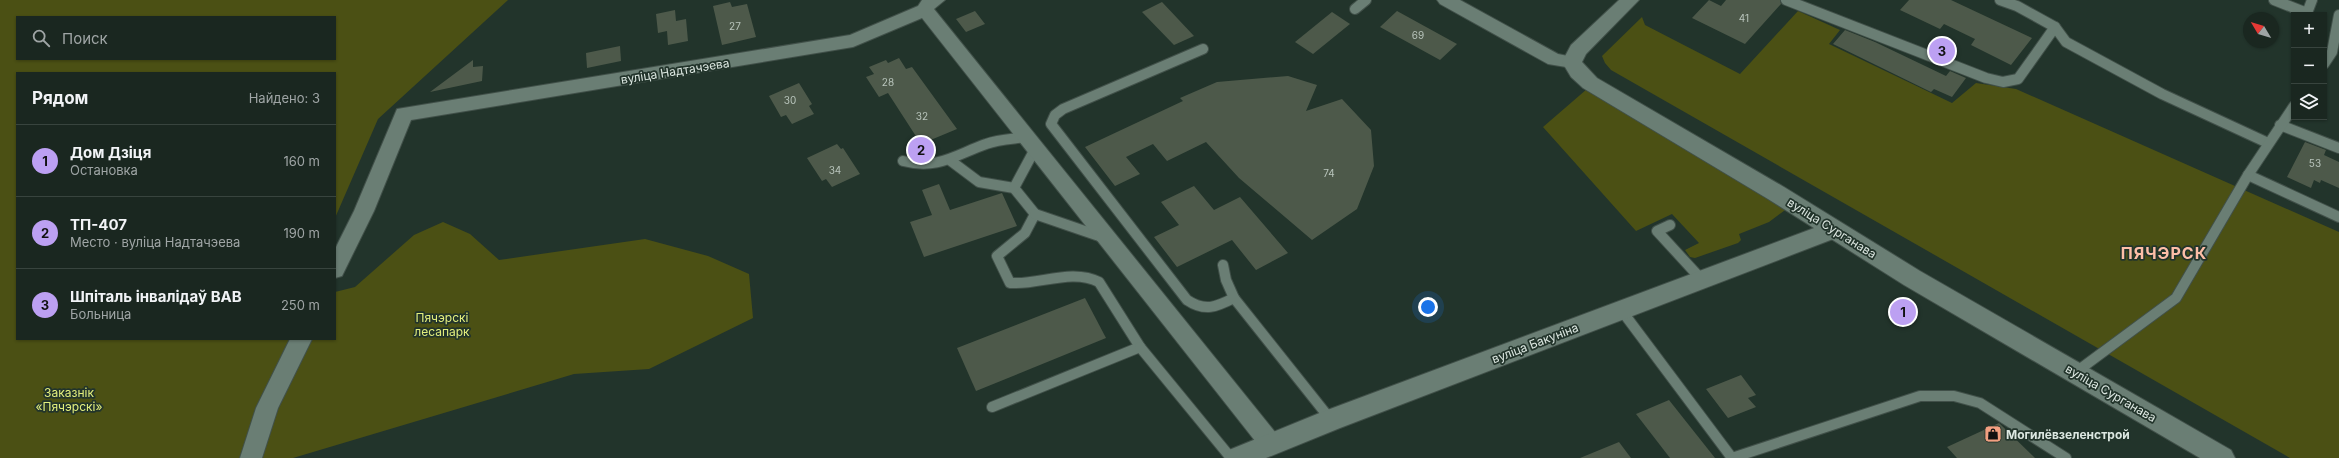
<!DOCTYPE html>
<html lang="ru">
<head>
<meta charset="utf-8">
<style>
	:root { --surface:#1a2720; --page:#27332d; --text:#f1f3f6; --muted:#9fa5a5; --line:#38443e; --accent:#bca0f2 }
	body { margin:0; font-family:Inter,sans-serif; background:var(--page); color:var(--text) }
	.controls { position:absolute; right:12px; top:12px; display:grid; overflow:hidden; border-radius:0px; box-shadow:0 1px 3px #0004 }
	.controls button { width:36px; height:36px; display:grid; place-items:center; padding:0; border:0; border-bottom:1px solid var(--line); background:var(--surface); color:var(--text); font:20px sans-serif }
	.compass { position:absolute; left:2243px; top:12px; width:36px; height:36px; border-radius:50%; background:var(--surface); box-shadow:0 1px 3px #0004; rotate:308deg }
	.you { position:absolute; left:1428px; top:307px; width:14px; height:14px; margin:-10px; border:3px solid #fff; border-radius:50%; background:#1a73e8; box-shadow:0 0 0 6px #1a73e833 }
	.badge { display:grid; place-items:center; width:26px; height:26px; border-radius:50%; background:var(--accent); color:#111; font-size:13px; font-weight:700 }
	.pin { position:absolute; translate:-50% -50%; border:2px solid #fff; box-shadow:0 1px 4px #0006 }
	.list { margin:0; padding:0; list-style:none }
	h2 { display:flex; justify-content:space-between; align-items:center; height:52px; margin:0; padding:0 16px; font-size:17px }
	h2 small { font-size:13px; font-weight:400; color:var(--muted) }
	.list li { display:grid; grid-template-columns:26px 1fr auto; gap:12px; align-items:center; box-sizing:border-box; height:72px; padding:0 16px; border-top:1px solid var(--line) }
	.list b { display:block; font-size:15px; white-space:nowrap }
	.list p { margin:0; font-size:13px; white-space:nowrap; color:var(--muted) }
	.list em { font-size:13px; font-style:normal; color:var(--muted) }
	.icon { flex:none; width:22px; height:22px; fill:none; stroke:currentColor; stroke-width:2; stroke-linecap:round; stroke-linejoin:round }
	.map { position:relative; flex:none; width:2339px; height:458px; overflow:hidden }
	.search { position:absolute; background:var(--surface); box-shadow:0 1px 3px #0004; left:16px; top:16px; width:320px; height:44px; display:flex; align-items:center; gap:10px; box-sizing:border-box; padding:0 14px; border-radius:0px; color:var(--muted); font-size:15px }
	.panel { position:absolute; background:var(--surface); box-shadow:0 1px 3px #0004; left:16px; top:72px; width:320px; height:268px; border-radius:0px }
	.map>svg:first-child { display:block }
	.green { fill:#4b5014; fill-rule:evenodd }
	.building { fill:#4d594a }
	.lines { fill:none; stroke-linecap:round; stroke-linejoin:round }
	.service-casing { stroke:#415049; stroke-width:12 }
	.minor-casing { stroke:#415049; stroke-width:2 }
	.tertiary-casing { stroke:#415049; stroke-width:2 }
	.secondary-casing { stroke:#415049; stroke-width:2 }
	.service { stroke:#6a7e74; stroke-width:10 }
	.minor { fill:#6a7e74; fill-rule:evenodd }
	.tertiary { fill:#6a7e74; fill-rule:evenodd }
	.secondary { fill:#6a7e74; fill-rule:evenodd }
	.labels { text-anchor:middle; dominant-baseline:central; stroke-width:3.5; stroke-linejoin:round; paint-order:stroke }
	.number-label { font-size:10px; fill:#b8c4bb }
	.street-label { font-size:12px; fill:#dce7e1; stroke:#22342b }
	.park-label { font-size:12px; fill:#e2ee7d; stroke:#22342b }
	.poi-label { font-size:12px; font-weight:bold; fill:#dce7e1; stroke:#22342b; text-anchor:start }
	.district-label { font-size:16px; font-weight:bold; letter-spacing:1px; fill:#fdbea7; stroke:#22342b }
</style>
</head>
<body>
<div class="map">
<svg width="2339" height="458" viewBox="0 0 2339 458">
	<rect width="100%" height="100%" fill="#22342b"/>
	<!-- green -->
	<g class="green">
		<path d="M0 0H508L378 119 335 218V73H17V339H335V292L355 287 414 235 443 222 470 234 499 260 645 239 708 256 749 274 753 318 649 369 574 374 293 458H0ZM17 17H335V59H17Z"/>
		<path d="M1798 11 1840 30 1829 44 1952 103 1976 83 2016 89 2339 232V458H2290L1611 70 1605 63 1602 56 1642 17 1645 25 1740 74Z"/>
		<path d="M1587 89 1792 205 1769 222 1739 234 1741 240 1738 243 1695 258 1690 257 1685 250 1699 243 1672 214 1636 231 1543 127Z"/>
	</g>
	<!-- building -->
	<g class="building">
		<path d="M1709 0 1721 6 1726 0H1780L1781 4 1745 44 1692 18Z"/>
		<path d="M1909 0H1951L2032 38 2011 65 1971 45 1975 39 1944 24 1940 29 1900 10Z"/>
		<path d="M730 2 732 7 747 4 756 37 722 45 713 6Z"/>
		<path d="M1162 2 1194 36 1174 45 1142 12Z"/>
		<path d="M675 10 676 21 686 19 688 41 668 45 667 31 658 33 656 14Z"/>
		<path d="M975 11 985 24 966 32 956 19Z"/>
		<path d="M1397 11 1457 44 1440 60 1380 27Z"/>
		<path d="M1332 12 1350 24 1313 54 1295 42Z"/>
		<path d="M1845 30 1875 42 1946 76 1950 71 1966 78 1952 97 1934 89 1931 92 1833 44Z"/>
		<path d="M620 46 621 61 587 68 586 53Z"/>
		<path d="M899 58 906 69 912 67 957 129 921 144 888 93 879 97 866 77 874 74 869 67 886 60 888 63Z"/>
		<path d="M473 60V67L483 66 482 81 430 92Z"/>
		<path d="M1288 76 1317 85 1306 111 1342 99 1371 130 1374 166 1357 209 1312 240 1239 178 1206 142 1167 161 1153 144 1126 157 1140 174 1115 186 1085 147 1183 101 1180 98 1217 82Z"/>
		<path d="M799 83 812 104 809 106 814 114 792 124 786 115 781 117 769 96Z"/>
		<path d="M2305 142 2326 150 2324 155 2339 162V188L2321 180 2320 183 2314 180 2311 188 2287 177Z"/>
		<path d="M837 144 841 149 843 148 860 174 832 187 826 179 822 181 807 158Z"/>
		<path d="M939 184 950 210 1002 193 1017 226 924 257 910 222 932 215 922 190Z"/>
		<path d="M1194 186 1214 210 1240 197 1288 253 1256 270 1232 240 1177 267 1154 237 1179 225 1161 202Z"/>
		<path d="M1085 298 1106 338 976 391 957 348Z"/>
		<path d="M1741 375 1756 395 1748 398 1756 407 1728 418 1706 389Z"/>
		<path d="M1669 400 1715 458H1670L1636 414Z"/>
		<path d="M1999 423 2035 458H1957L1947 447Z"/>
		<path d="M1619 442 1631 458H1580Z"/>
	</g>
	<g class="lines">
		<!-- service casing -->
		<g class="service-casing">
			<g id="service">
				<path d="M1786 0 1986 78 2003 82 2018 79 2055 27"/>
				<path d="M2000 0 2017 6 2055 27 2066 42 2162 94 2268 143"/>
				<path d="M2274 0 2307 13 2312 0"/>
				<path d="M1355 9 1366 0"/>
				<path d="M1203 49 1063 109 1055 115 1051 124 1187 300C1205 312 1216 307 1234 298"/>
				<path d="M2324 64 2332 52 2339 15"/>
				<path d="M2280 125 2339 148"/>
				<path d="M903 161C938 170 955 155 986 144 999 139 1013 139 1026 137"/>
				<path d="M951 161 979 182 1014 188 1035 214 1025 233 997 256 1010 283C1039 285 1072 268 1099 282L1140 347 992 407"/>
				<path d="M2248 175 2339 217"/>
				<path d="M1014 188 1035 149"/>
				<path d="M1035 214 1105 238"/>
				<path d="M1670 225 1657 231 1702 280"/>
				<path d="M1223 265 1226 280 1234 298 1331 420"/>
				<path d="M1622 311 1732 458"/>
				<path d="M1140 347 1231 458"/>
				<path d="M2076 372 2176 298 2248 175 2294 106"/>
				<path d="M1732 458 1920 396H1954L1980 403 2066 458"/>
			</g>
		</g>
		<!-- minor casing -->
		<g class="minor-casing">
			<g id="minor">
				<path d="M922 0H945L934 9 1279 437 1282 444 1279 451 1271 454 1263 451 922 18 853 47 411 120 374 211 342 276 335 278V249L354 211 397 109 850 35 918 6Z"/>
				<path d="M1437 0H1460L1558 54 1578 58 1581 62 1578 66 1572 68 1548 64 1440 4Z"/>
				<path d="M290 339H312L278 408 262 458H240L256 408Z"/>
			</g>
		</g>
		<!-- tertiary casing -->
		<g class="tertiary-casing">
			<path id="tertiary" d="M1833 221 1841 224 1844 230 1841 236 1340 428 1266 458H1225L1229 450 1322 412Z"/>
		</g>
		<!-- secondary casing -->
		<g class="secondary-casing">
			<path id="secondary" d="M1619 0H1639L1586 54 1582 62 1597 78 1784 187 1920 271 2231 450 2235 458H2200L1904 285 1768 199 1583 88 1571 77 1562 62 1571 45Z"/>
		</g>
		<!-- service -->
		<use href="#service" class="service"/>
		<!-- minor -->
		<use href="#minor" class="minor"/>
		<!-- tertiary -->
		<use href="#tertiary" class="tertiary"/>
		<!-- secondary -->
		<use href="#secondary" class="secondary"/>
	</g>
	<!-- icons -->
	<defs>
		<g id="shop-square" transform="scale(0.9)"><rect x="-9" y="-9" width="18" height="18" rx="4" fill="#f2a081" stroke="#22342b"/><path d="M-5-2.5h2.3a2.7 3.5 0 0 1 5.4 0H5L5.5 6h-11ZM-1.5-2.5h3a1.5 2.3 0 0 0-3 0Z" fill="#111"/></g>
	</defs>
	<g fill-rule="evenodd">
		<use href="#shop-square" x="1993" y="434"/>
	</g>
	<g class="labels">
		<!-- number labels -->
		<g class="number-label">
			<text x="1744" y="18">41</text>
			<text x="735" y="26">27</text>
			<text x="1418" y="35">69</text>
			<text x="888" y="82">28</text>
			<text x="790" y="100">30</text>
			<text x="922" y="116">32</text>
			<text x="2315" y="163">53</text>
			<text x="835" y="170">34</text>
			<text x="1329" y="173">74</text>
		</g>
		<!-- street labels -->
		<g class="street-label">
			<text transform="translate(675 71) rotate(-9)">вуліца Надтачэева</text>
			<text transform="translate(1832 228) rotate(32)">вуліца Сурганава</text>
			<text transform="translate(1535 343) rotate(-21)">вуліца Бакуніна</text>
			<text transform="translate(2111 393) rotate(30)">вуліца Сурганава</text>
		</g>
		<!-- park labels -->
		<g class="park-label">
			<text x="442" y="317">Пячэрскі<tspan x="442" dy="14">лесапарк</tspan></text>
			<text x="69" y="392">Заказнік<tspan x="69" dy="14">«Пячэрскі»</tspan></text>
		</g>
		<!-- poi labels -->
		<g class="poi-label">
			<text x="2006" y="434">Могилёвзеленстрой</text>
		</g>
		<!-- district labels -->
		<g class="district-label">
			<text x="2164" y="253">ПЯЧЭРСК</text>
		</g>
	</g>
</svg>
<div class="controls">
<button>+</button>
<button>−</button>
<button><svg class="icon" aria-label="layers" viewBox="0 0 24 24"><path d="M12 4l9 5-9 5-9-5zM3 14l9 5 9-5"/></svg></button>
</div>
<svg class="compass" viewBox="-18 -18 36 36"><path d="M0-13l5 13h-10z" fill="#e53935"/><path d="M0 13l5-13h-10z" fill="#9fa5a5"/></svg>
<div class="you"></div>
<div class="pin badge" style="left:1903px;top:312px">1</div>
<div class="pin badge" style="left:921px;top:150px">2</div>
<div class="pin badge" style="left:1942px;top:51px">3</div>
<div class="search"><svg class="icon" aria-label="search" viewBox="0 0 24 24"><circle cx="10" cy="10" r="6"/><path d="M15 15l6 6"/></svg>Поиск</div>
<section class="panel">
<h2>Рядом<small>Найдено: 3</small></h2>
<ul class="list">
<li><span class="badge">1</span><div><b>Дом Дзіця</b><p>Остановка</p></div><em>160 m</em></li>
<li><span class="badge">2</span><div><b>ТП-407</b><p>Место · вуліца Надтачэева</p></div><em>190 m</em></li>
<li><span class="badge">3</span><div><b>Шпіталь інвалідаў ВАВ</b><p>Больница</p></div><em>250 m</em></li>
</ul>
</section>
</div>
</body>
</html>
